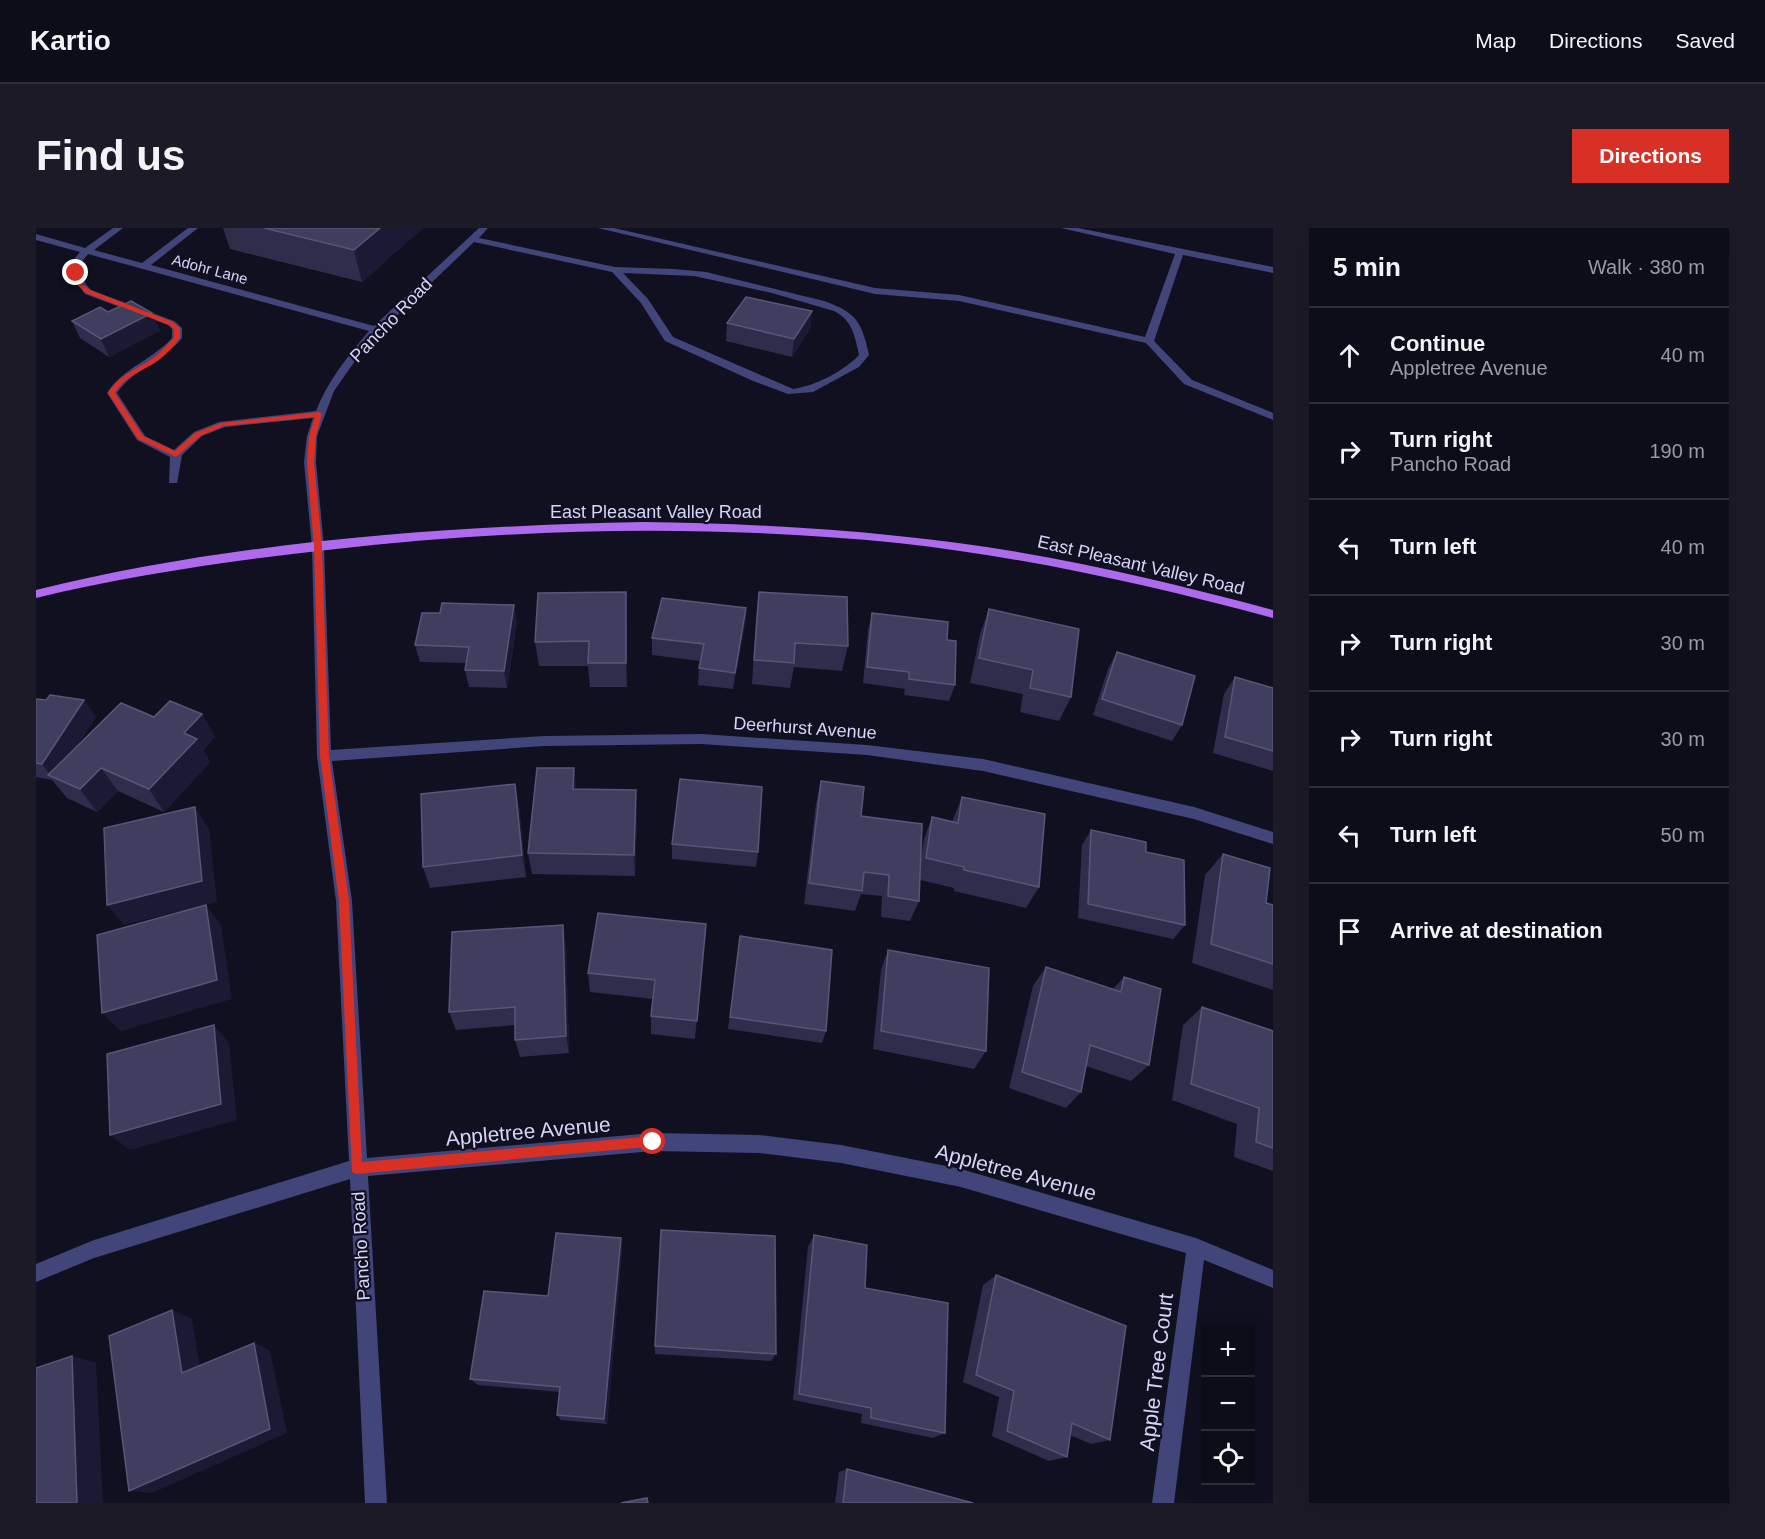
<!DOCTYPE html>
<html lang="en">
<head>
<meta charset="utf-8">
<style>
	:root { --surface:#0d0c19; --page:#1b1a26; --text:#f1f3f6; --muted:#9a9ba2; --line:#2d2c38; --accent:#d93025 }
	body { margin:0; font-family:Arial,sans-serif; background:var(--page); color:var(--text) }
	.controls { position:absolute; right:18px; bottom:18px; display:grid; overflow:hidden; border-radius:0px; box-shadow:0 6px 24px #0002 }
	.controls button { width:54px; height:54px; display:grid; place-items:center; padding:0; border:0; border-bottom:2px solid var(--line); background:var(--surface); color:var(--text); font:30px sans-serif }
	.stop { position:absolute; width:18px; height:18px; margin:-14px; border:4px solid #d93025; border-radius:50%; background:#fff }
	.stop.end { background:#d93025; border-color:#fff; box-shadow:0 2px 6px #0008 }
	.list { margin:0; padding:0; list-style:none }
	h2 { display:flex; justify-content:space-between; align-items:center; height:78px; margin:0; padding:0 24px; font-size:26px }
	h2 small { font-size:20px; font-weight:400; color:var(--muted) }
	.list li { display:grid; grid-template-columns:39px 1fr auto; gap:18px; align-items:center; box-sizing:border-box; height:96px; padding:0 24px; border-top:2px solid var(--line) }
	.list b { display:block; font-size:22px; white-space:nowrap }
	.list p { margin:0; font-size:20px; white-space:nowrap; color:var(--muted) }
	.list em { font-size:20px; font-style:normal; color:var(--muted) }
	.icon { flex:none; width:33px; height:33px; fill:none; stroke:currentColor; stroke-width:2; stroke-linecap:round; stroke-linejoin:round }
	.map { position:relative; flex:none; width:1237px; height:1275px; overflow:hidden; border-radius:0px }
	header { display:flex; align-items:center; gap:36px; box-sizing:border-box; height:84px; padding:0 30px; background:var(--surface); border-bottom:2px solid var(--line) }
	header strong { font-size:28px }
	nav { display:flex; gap:33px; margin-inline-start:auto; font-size:21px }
	.intro { display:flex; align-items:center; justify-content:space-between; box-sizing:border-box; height:144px; padding:0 36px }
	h1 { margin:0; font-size:42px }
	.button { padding:15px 27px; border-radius:0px; background:var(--accent); color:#fff; font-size:21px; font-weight:700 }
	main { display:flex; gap:36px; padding:0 36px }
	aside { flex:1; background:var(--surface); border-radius:0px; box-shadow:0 6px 24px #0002 }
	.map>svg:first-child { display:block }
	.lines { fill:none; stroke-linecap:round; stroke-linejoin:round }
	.minor { fill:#41457a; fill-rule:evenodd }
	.major { fill:#ad6aec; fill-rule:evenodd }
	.wall { fill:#2f2c4c }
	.shaded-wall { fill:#1b1933 }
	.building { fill:#403e5f; stroke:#585677; stroke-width:1.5 }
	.route { fill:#d93025 }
	.labels { text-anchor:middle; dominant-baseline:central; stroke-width:4.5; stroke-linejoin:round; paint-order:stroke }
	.far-street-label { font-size:15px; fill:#d5d5fa; stroke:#111021 }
	.street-label { font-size:18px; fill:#d5d5fa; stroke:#111021 }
	.near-street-label { font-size:21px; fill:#d5d5fa; stroke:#111021 }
</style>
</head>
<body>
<header>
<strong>Kartio</strong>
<nav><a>Map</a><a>Directions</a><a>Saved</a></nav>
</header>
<div class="intro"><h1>Find us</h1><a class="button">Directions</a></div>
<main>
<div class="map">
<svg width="1237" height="1275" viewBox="0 0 1237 1275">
	<rect width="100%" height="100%" fill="#111021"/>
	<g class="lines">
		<!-- minor -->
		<g class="minor">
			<path d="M77 0H87L58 22 106 35 152 0H162L115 37 338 98 443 0H452L443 10 579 39 638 41 670 44 788 73C820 84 826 94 833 127L823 139 777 164 752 166 717 153 629 113 605 75 576 44 438 14 344 104 321 130 298 163 281 208 280 234 288 319 295 522 508 508 665 506 831 517 947 531 1158 579 1237 604V616L1158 591 947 543 831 527 665 516 508 518 296 533 316 673 331 930 617 905 723 907 805 917 925 941 1160 1010 1237 1042V1060L1168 1032 1138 1275H1116L1150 1025 925 959 805 935 723 925 617 923 332 948 351 1275H329L314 951 58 1030 0 1054V1036L58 1012 313 933 300 673 281 528 276 319 268 234 271 208 277 190 189 199 166 208 146 227 141 255H133L134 229 101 212 71 165C87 140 116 132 136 110V101L132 97 49 66 38 51 35 35 44 24 0 12V6L49 20ZM52 26 333 103C312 128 292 152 280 183L183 194 158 204 138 222 109 208 81 165C97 141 128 133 146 110V100L138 93 55 62C47 54 45 46 45 35ZM587 45 658 48 736 65 798 83C816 92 819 108 823 127 808 143 779 158 757 161L637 109 612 71Z"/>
			<path d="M562 0H578L839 60 923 67 1109 109 1139 26 1025 0H1042L1237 39V45L1147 27 1118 113 1156 152 1237 185V192L1148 156 1110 115 923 73 839 66Z"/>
		</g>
		<!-- major -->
		<path class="major" d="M607 294C693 295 777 299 862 308 989 320 1114 349 1237 382V390C1114 357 989 329 862 315 671 296 481 300 291 322 193 333 96 347 0 370V362C195 314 407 298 607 294Z"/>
	</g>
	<!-- wall -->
	<g class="wall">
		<path d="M187 0H387L326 54 194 21Z"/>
		<path d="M776 83 774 101 756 129 690 113 691 95Z"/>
		<path d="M116 85 124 103 73 129 44 110 36 93Z"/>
		<path d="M590 364 591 459H554L552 438H503L499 414Z"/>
		<path d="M723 364 812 418 806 443 758 439 754 460 716 456 720 389Z"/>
		<path d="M478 377 481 394 471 460 433 459 429 442 430 435 384 434 379 417 404 385Z"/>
		<path d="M710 380 709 397 697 461 662 457 663 440 664 433 616 427V410Z"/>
		<path d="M953 381 1035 469 1023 493 984 484 987 466 934 455 944 406Z"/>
		<path d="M836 385 911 412 919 457 913 473 868 467 869 461 827 455 832 402Z"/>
		<path d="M1081 424 1146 497 1136 513 1057 487 1072 441Z"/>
		<path d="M1199 449 1237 460V543L1177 525 1188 466Z"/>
		<path d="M0 471 60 489 38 522 118 489 166 486 179 509 167 522 174 534 128 584 82 563 61 584 31 570 16 552 0 549Z"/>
		<path d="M785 553 825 588 885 630 888 611 896 589 916 594 926 569 1003 659 990 680 918 663V660L884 652 883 673 874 693 845 689 846 668 825 666 819 683 768 676 780 576Z"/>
		<path d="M541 561 601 585 599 648 496 646 492 625Z"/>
		<path d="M483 578 490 649 394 660 387 639Z"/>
		<path d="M1055 602 1110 624 1149 697 1137 711 1042 690 1046 617Z"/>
		<path d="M636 616 722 624 720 639 636 631Z"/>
		<path d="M1187 626 1230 675 1237 677V762L1156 735 1169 647Z"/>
		<path d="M670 696 659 811 615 806V788L617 771 554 764 552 745Z"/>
		<path d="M704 708 790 803 786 815 692 801Z"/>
		<path d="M530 717 533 825 484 829 479 812V797L420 802 413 784Z"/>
		<path d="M852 722 950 823 938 841 837 821 845 742Z"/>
		<path d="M1010 739 1077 761 1088 749 1113 837 1095 853 1050 838 1045 864 1030 880 973 860 997 758Z"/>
		<path d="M1166 779 1237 803V943L1198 929 1201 896 1136 872 1147 797Z"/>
		<path d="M778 1007 829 1060 909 1205 897 1210 825 1195 826 1186 757 1172 772 1019Z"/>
		<path d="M585 1010 586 1022 571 1196 525 1192 521 1187 524 1164 442 1157 434 1151 512 1068Z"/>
		<path d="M960 1047 1074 1212 1055 1216 1034 1207 1031 1229 1013 1233 956 1208 963 1169 927 1154 947 1057Z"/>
		<path d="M619 1118 740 1126 735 1133 619 1126Z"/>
		<path d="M811 1241 937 1275H799L803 1244Z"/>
	</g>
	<!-- shaded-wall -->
	<g class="shaded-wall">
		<path d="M344 0H387L326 54 318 22Z"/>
		<path d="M776 83 774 101 756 129 758 111Z"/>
		<path d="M116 85 124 103 73 129 65 111Z"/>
		<path d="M590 364V389L591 459 590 435Z"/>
		<path d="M478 377 481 394 471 460 468 443Z"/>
		<path d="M710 380 709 397 697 461 699 445Z"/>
		<path d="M48 472 60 489 19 550 15 548 6 536Z"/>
		<path d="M166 486 179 509 167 522 174 534 128 584 113 561 148 505Z"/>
		<path d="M65 540 82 563 61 584 44 561Z"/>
		<path d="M538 540 541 563 537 561Z"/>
		<path d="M479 556 483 578 490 649 486 627Z"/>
		<path d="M600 562 601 585 599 648 598 627Z"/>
		<path d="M159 579 173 601 181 674 88 697 71 677Z"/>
		<path d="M170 677 185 697 196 771 85 803 66 785Z"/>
		<path d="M527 697 530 717 533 825 530 808Z"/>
		<path d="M178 797 193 815 201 892 94 922 74 907Z"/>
		<path d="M585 1010 586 1022 571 1196 568 1191Z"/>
		<path d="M136 1082 156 1091 166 1151 146 1145Z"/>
		<path d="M218 1115 234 1122 251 1205 116 1265 93 1263Z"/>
		<path d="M36 1128 60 1135 67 1275H41Z"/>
	</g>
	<!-- building -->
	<g class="building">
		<path d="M228 0H344L318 22Z"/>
		<path d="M710 69 776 83 758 111 691 95Z"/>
		<path d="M95 73 116 85 65 111 36 93 64 79 72 84Z"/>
		<path d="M590 364V435H552L553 413 499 414 502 365Z"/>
		<path d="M723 364 811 369 812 418 759 415 758 435 718 432Z"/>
		<path d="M626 370 710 380 699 445 663 440 668 416 616 410Z"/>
		<path d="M406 375 478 377 468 443 429 442 433 419 379 417 386 385H404Z"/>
		<path d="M953 381 1043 401 1035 469 994 460 997 442 943 430Z"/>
		<path d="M836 385 912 394 911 412 920 413 919 457 873 451V444L831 439Z"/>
		<path d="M1081 424 1159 448 1146 497 1066 471Z"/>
		<path d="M1199 449 1237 460V523L1189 509Z"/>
		<path d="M14 467 48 472 6 536 0 535V471L10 472Z"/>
		<path d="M134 473 166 486 148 505 161 511 113 561 65 540 44 561 12 547 85 475 118 489Z"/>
		<path d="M501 540H538L537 561 600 562 598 627 492 625Z"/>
		<path d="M644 551 726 559 722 624 636 616Z"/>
		<path d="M785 553 828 559 825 588 886 596 883 673 852 668 853 647 828 644 826 663 773 655Z"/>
		<path d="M479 556 486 627 387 639 385 566Z"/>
		<path d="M926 569 1009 586 1003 659 928 642V639L890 630 896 589 922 595Z"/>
		<path d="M159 579 166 653 71 677 68 600Z"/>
		<path d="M1055 602 1110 614V624L1148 632 1149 697 1052 676Z"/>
		<path d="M1187 626 1234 640 1230 675 1237 677V736L1175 716Z"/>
		<path d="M170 677 181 752 66 785 61 707Z"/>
		<path d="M562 685 670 696 661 793 615 788 619 752 552 745Z"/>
		<path d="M527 697 530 808 479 812V779L413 784 416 704Z"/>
		<path d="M704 708 796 722 790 803 694 789Z"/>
		<path d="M852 722 953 740 950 823 845 803Z"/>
		<path d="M1010 739 1085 764 1088 749 1125 761 1113 837 1054 817 1045 864 986 844Z"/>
		<path d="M1166 779 1237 803V920L1220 914 1223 880 1155 856Z"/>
		<path d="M178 797 185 876 74 907 71 826Z"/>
		<path d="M625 1002 739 1008 740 1126 619 1118Z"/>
		<path d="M520 1005 585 1010 568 1191 521 1187 524 1159 434 1151 448 1063 512 1068Z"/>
		<path d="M778 1007 831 1017 829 1060 912 1075 909 1205 835 1190V1180L763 1166Z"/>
		<path d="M960 1047 1090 1098 1074 1212 1036 1195 1031 1229 971 1203 978 1163 940 1147Z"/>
		<path d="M136 1082 146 1145 218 1115 234 1201 93 1263 73 1108Z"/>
		<path d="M36 1128 41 1275H0V1140Z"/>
		<path d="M811 1241 937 1275H807Z"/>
		<path d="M611 1270 612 1275H585Z"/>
	</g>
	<!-- route -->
	<path class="route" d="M40 43 43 45 46 56 54 62 137 94 144 100V110C138 117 132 125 124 131 109 143 89 147 79 165L107 208 139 223 159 205 185 195 283 184 286 186 280 208 278 234 286 319 293 528 313 673 326 934 617 908 621 910V918L320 946 316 944 303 673 284 528 278 319 271 234 273 208 279 189 188 198 164 208 140 229 102 211 72 165C85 144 104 141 121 127 127 122 132 115 138 110V101L133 97 50 65 40 56 37 45Z"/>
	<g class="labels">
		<!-- far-street labels -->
		<g class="far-street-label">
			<text transform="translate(174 41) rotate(15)">Adohr Lane</text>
		</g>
		<!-- street labels -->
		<g class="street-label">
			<text transform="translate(355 92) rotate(-46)">Pancho Road</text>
			<text x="620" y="284">East Pleasant Valley Road</text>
			<text transform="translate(1105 337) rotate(13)">East Pleasant Valley Road</text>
			<text transform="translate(769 500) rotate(4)">Deerhurst Avenue</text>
			<text transform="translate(325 1018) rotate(-93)">Pancho Road</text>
		</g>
		<!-- near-street labels -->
		<g class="near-street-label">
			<text transform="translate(492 903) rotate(-5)">Appletree Avenue</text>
			<text transform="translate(980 944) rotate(15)">Appletree Avenue</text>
			<text transform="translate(1120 1144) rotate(-83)">Apple Tree Court</text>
		</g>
	</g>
</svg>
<div class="controls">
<button>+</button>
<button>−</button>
<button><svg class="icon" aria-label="locate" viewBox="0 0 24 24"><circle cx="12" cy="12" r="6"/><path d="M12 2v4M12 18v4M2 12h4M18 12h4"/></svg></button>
</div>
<div class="stop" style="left:617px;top:914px"></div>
<div class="stop end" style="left:40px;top:45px"></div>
</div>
<aside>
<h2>5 min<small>Walk · 380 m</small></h2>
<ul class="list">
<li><svg class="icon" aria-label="ahead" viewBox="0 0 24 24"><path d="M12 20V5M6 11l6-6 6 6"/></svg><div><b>Continue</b><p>Appletree Avenue</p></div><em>40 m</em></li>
<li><svg class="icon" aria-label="right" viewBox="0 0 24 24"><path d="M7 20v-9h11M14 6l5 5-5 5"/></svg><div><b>Turn right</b><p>Pancho Road</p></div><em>190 m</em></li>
<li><svg class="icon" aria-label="left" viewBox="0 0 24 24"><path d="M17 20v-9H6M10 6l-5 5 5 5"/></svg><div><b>Turn left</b></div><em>40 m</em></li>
<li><svg class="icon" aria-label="right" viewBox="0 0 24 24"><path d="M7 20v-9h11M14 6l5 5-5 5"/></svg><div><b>Turn right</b></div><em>30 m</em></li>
<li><svg class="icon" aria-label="right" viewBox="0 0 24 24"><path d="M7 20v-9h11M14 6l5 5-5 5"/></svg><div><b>Turn right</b></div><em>30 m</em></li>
<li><svg class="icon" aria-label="left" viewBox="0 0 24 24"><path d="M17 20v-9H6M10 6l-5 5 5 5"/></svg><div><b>Turn left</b></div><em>50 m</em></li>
<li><svg class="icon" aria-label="arrive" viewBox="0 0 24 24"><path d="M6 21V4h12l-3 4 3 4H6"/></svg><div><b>Arrive at destination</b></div></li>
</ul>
</aside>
</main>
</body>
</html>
